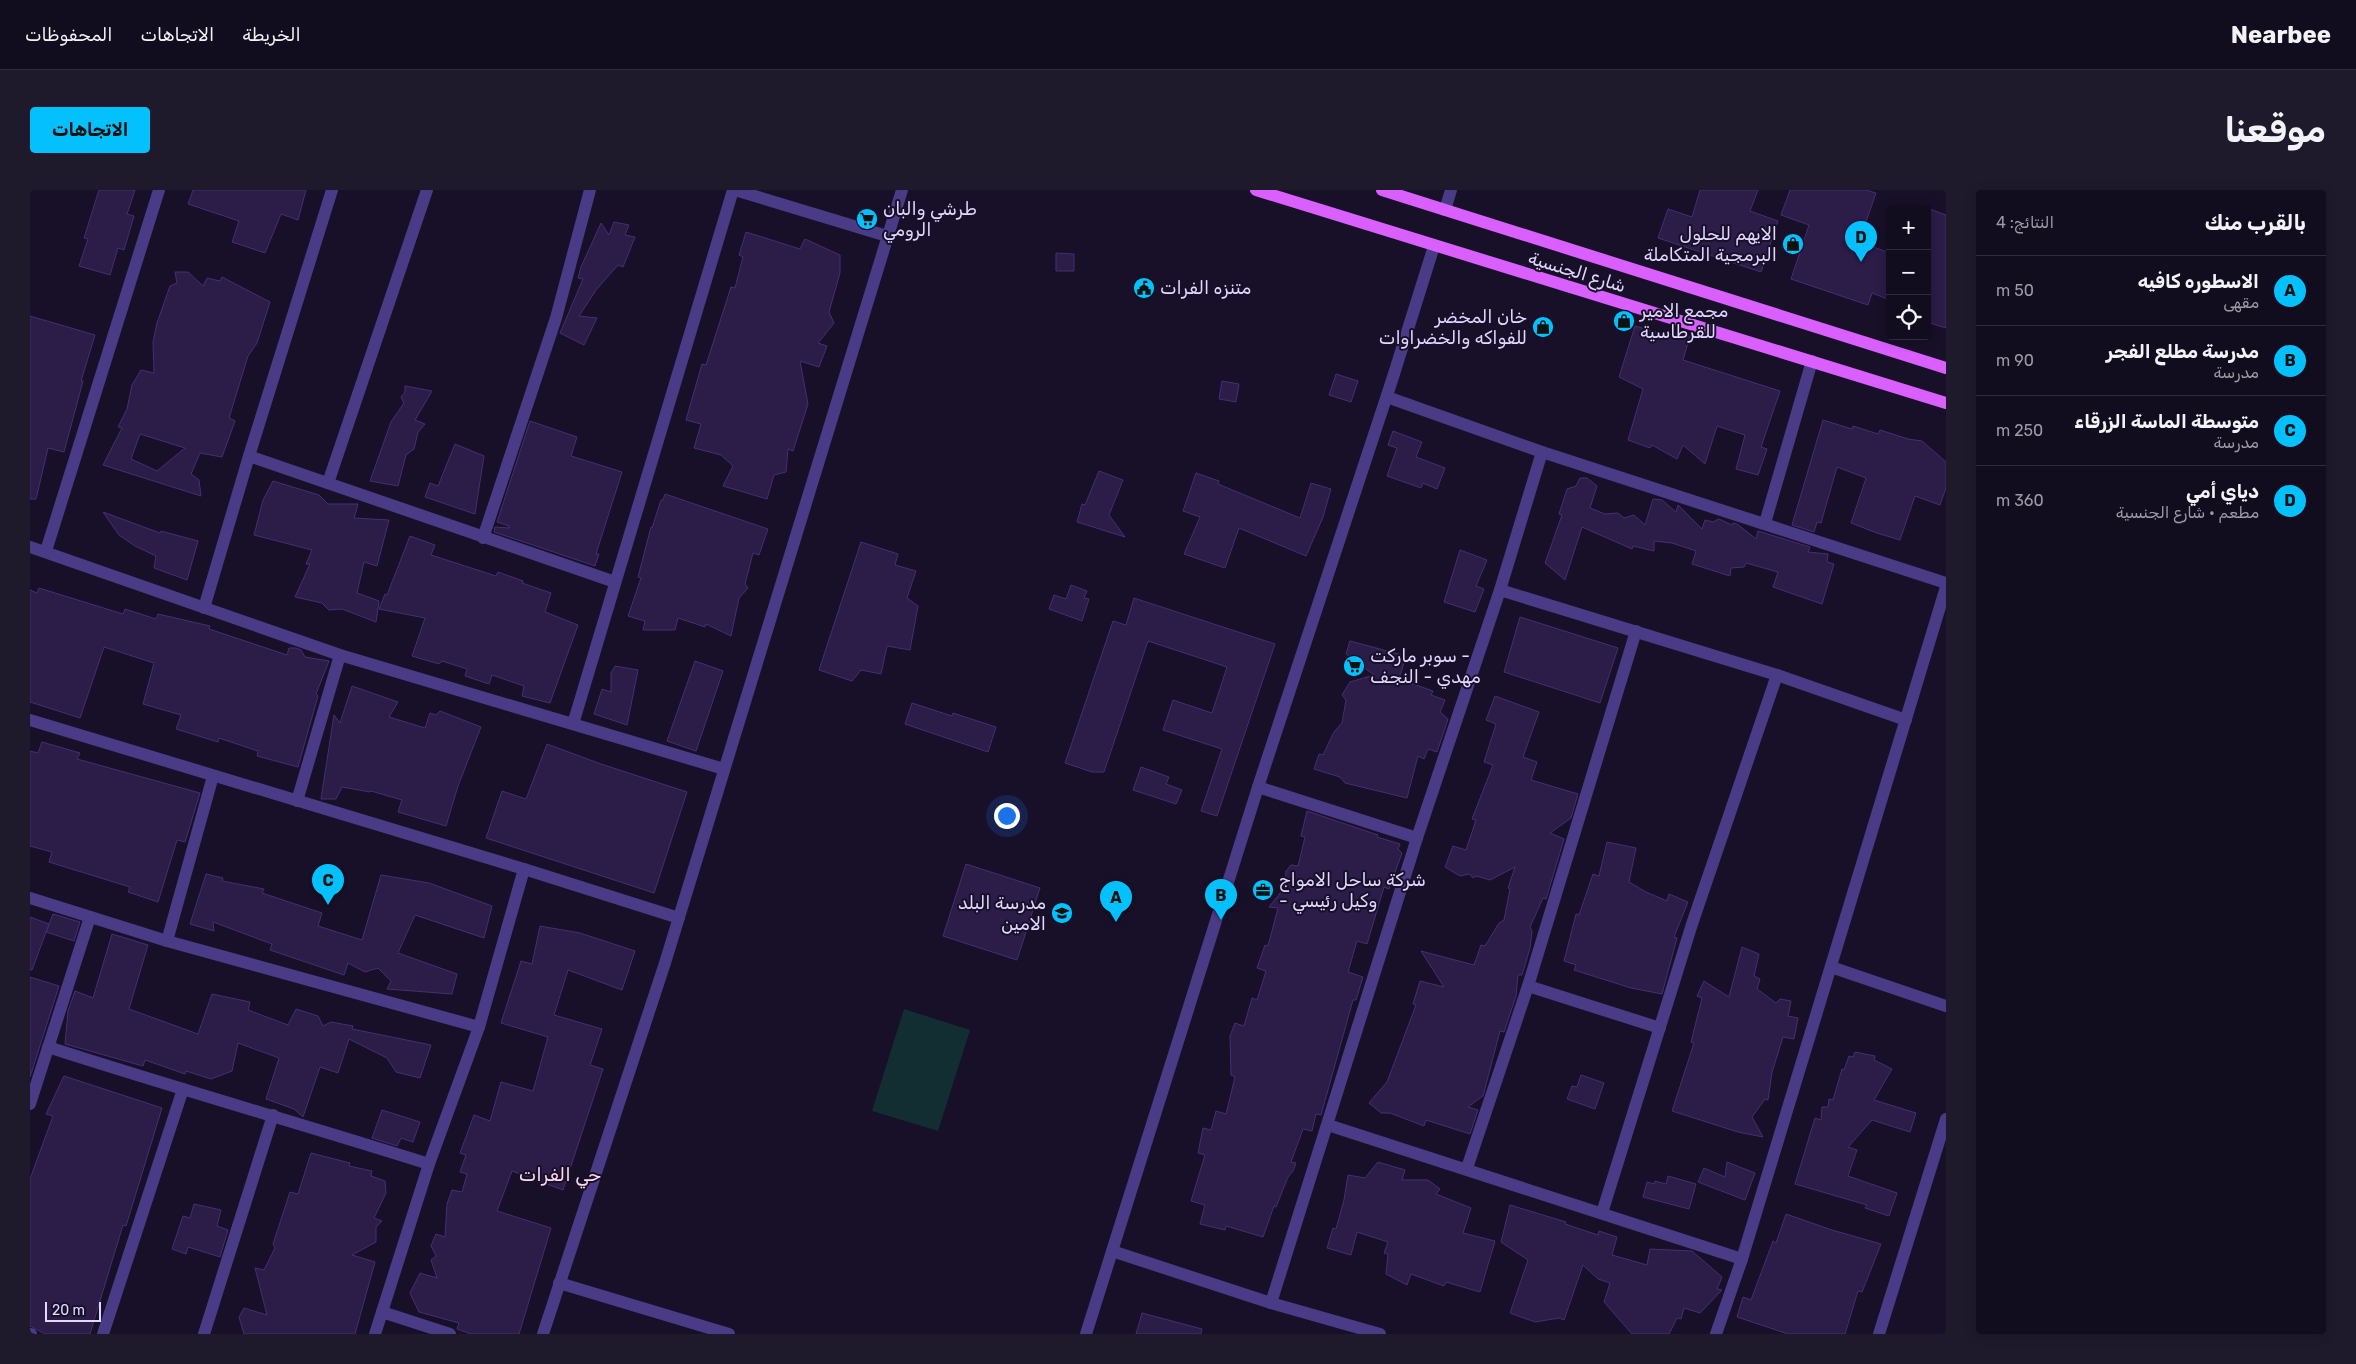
<!DOCTYPE html>
<html lang="ar">
<head>
<meta charset="utf-8">
<style>
	:root { --surface:#110c1e; --page:#1e1a2b; --text:#f1f3f6; --muted:#9c9ba4; --line:#302c3c; --accent:#04c1fd }
	body { margin:0; font-family:Rubik,"Noto Naskh Arabic",sans-serif; background:var(--page); color:var(--text); direction:rtl }
	.controls { position:absolute; right:15px; top:15px; display:grid; overflow:hidden; border-radius:5px; box-shadow:0 2px 12px #0003 }
	.controls button { width:45px; height:45px; display:grid; place-items:center; padding:0; border:0; border-bottom:1px solid var(--line); background:var(--surface); color:var(--text); font:25px sans-serif }
	.scale { position:absolute; left:15px; bottom:12px; width:56px; box-sizing:border-box; padding-left:5px; border:2px solid #e1d7ff; border-top:0; font-size:14px; line-height:18px; white-space:nowrap; color:#e1d7ff; -webkit-text-stroke:4px #171028; paint-order:stroke }
	.you { position:absolute; left:976px; top:625px; width:18px; height:18px; margin:-12px; border:4px solid #fff; border-radius:50%; background:#1a73e8; box-shadow:0 0 0 8px #1a73e833 }
	.badge { display:grid; place-items:center; width:32px; height:32px; border-radius:50%; background:var(--accent); color:#111; font-size:16px; font-weight:700 }
	.pin { position:absolute; translate:-50% -41px; filter:drop-shadow(0 1px 2px #0008) }
	.pin::after { content:''; position:absolute; top:26px; width:18px; height:15px; background:inherit; clip-path:polygon(0 0,100% 0,50% 100%) }
	.list { margin:0; padding:0; list-style:none }
	h2 { display:flex; justify-content:space-between; align-items:center; height:65px; margin:0; padding:0 20px; font-size:21px }
	h2 small { font-size:16px; font-weight:400; color:var(--muted) }
	.list li { display:grid; grid-template-columns:32px 1fr auto; gap:15px; align-items:center; box-sizing:border-box; height:70px; padding:0 20px; border-top:1px solid var(--line) }
	.list b { display:block; font-size:19px; white-space:nowrap }
	.list p { margin:0; font-size:16px; white-space:nowrap; color:var(--muted) }
	.list em { font-size:16px; font-style:normal; color:var(--muted) }
	.icon { flex:none; width:28px; height:28px; fill:none; stroke:currentColor; stroke-width:2; stroke-linecap:round; stroke-linejoin:round }
	.map { position:relative; flex:none; width:1916px; height:1144px; overflow:hidden; direction:ltr; border-radius:5px }
	header { display:flex; align-items:center; gap:30px; box-sizing:border-box; height:70px; padding:0 25px; background:var(--surface); border-bottom:1px solid var(--line) }
	header strong { font-size:24px }
	nav { display:flex; gap:28px; margin-inline-start:auto; font-size:18px }
	.intro { display:flex; align-items:center; justify-content:space-between; box-sizing:border-box; height:120px; padding:0 30px }
	h1 { margin:0; font-size:35px }
	.button { padding:12px 22px; border-radius:5px; background:var(--accent); color:#111; font-size:18px; font-weight:700 }
	main { display:flex; gap:30px; padding:0 30px }
	aside { flex:1; background:var(--surface); border-radius:5px; box-shadow:0 2px 12px #0003 }
	.map>svg:first-child { display:block }
	.green { fill:#132e32 }
	.building { fill:#2b1c48; stroke:#462e74; fill-rule:evenodd }
	.lines { fill:none; stroke-linecap:round; stroke-linejoin:round }
	.minor { stroke:#493b86; stroke-width:12 }
	.major { stroke:#d95ffe; stroke-width:12 }
	.labels { text-anchor:middle; dominant-baseline:central; stroke-width:4; stroke-linejoin:round; paint-order:stroke }
	.poi-label { font-size:18px; fill:#e1d7ff; stroke:#171028; text-anchor:start }
	.street-label { font-size:18px; fill:#e1d7ff; stroke:#171028 }
	.neighbourhood-label { font-size:19px; fill:#ffd9eb; stroke:#171028 }
</style>
</head>
<body>
<header>
<strong>Nearbee</strong>
<nav><a>الخريطة</a><a>الاتجاهات</a><a>المحفوظات</a></nav>
</header>
<div class="intro"><h1>موقعنا</h1><a class="button">الاتجاهات</a></div>
<main>
<aside>
<h2>بالقرب منك<small>النتائج: 4</small></h2>
<ul class="list">
<li><span class="badge">A</span><div><b>الاسطوره كافيه</b><p>مقهى</p></div><em>50 m</em></li>
<li><span class="badge">B</span><div><b>مدرسة مطلع الفجر</b><p>مدرسة</p></div><em>90 m</em></li>
<li><span class="badge">C</span><div><b>متوسطة الماسة الزرقاء</b><p>مدرسة</p></div><em>250 m</em></li>
<li><span class="badge">D</span><div><b>دياي أمي</b><p>مطعم · شارع الجنسية</p></div><em>360 m</em></li>
</ul>
</aside>
<div class="map">
<svg width="1916" height="1144" viewBox="0 0 1916 1144">
	<rect width="100%" height="100%" fill="#171028"/>
	<!-- green -->
	<path class="green" d="M874 819 940 840 908 941 842 921Z"/>
	<!-- building -->
	<g class="building">
		<path d="M69 0H105L97 24 104 26 94 60 88 58 80 85 49 76 58 49 54 48Z"/>
		<path d="M163 0H276L268 30 251 24 235 63 202 52 209 31 158 14Z"/>
		<path d="M1670 0H1728L1720 21 1748 31 1731 82 1628 48 1638 19 1662 27Z"/>
		<path d="M1760 0H1836L1846 3 1829 52 1860 63V110L1842 103 1838 115 1761 89 1779 35 1751 25Z"/>
		<path d="M1897 18 1916 25V138L1897 132Z"/>
		<path d="M584 32 599 35 595 45 605 47 593 77 588 75 566 100 549 126 567 128 554 155 530 143 553 89 548 88 551 77 571 33 579 45Z"/>
		<path d="M716 42 770 59 775 49 810 65V83L799 122 804 133 788 153 797 156 789 177 770 171 778 214 763 261 758 259 756 282 744 285 737 309 693 296 703 276 691 265 664 258 671 234 656 230 672 174 676 175 701 97 705 98 713 67 709 65Z"/>
		<path d="M1026 63 1044 64V81H1026Z"/>
		<path d="M145 82H158L173 96 177 88 190 91 192 87 240 112 227 153 218 166 199 228 205 231 192 267 170 263 161 284 169 290 171 306 73 275 92 238 88 237 97 219 102 195 111 180 124 183 123 152 127 133 140 96 147 93ZM110 244 155 258 127 281 101 269Z"/>
		<path d="M0 126 65 145 51 191H53L34 262 18 258 6 309H0Z"/>
		<path d="M1605 136 1634 144 1635 142 1660 146 1653 170 1750 201 1731 257 1737 259 1728 285 1706 279 1715 245 1687 236 1675 274 1653 255 1647 269 1622 255 1620 258 1598 250 1613 199 1589 187Z"/>
		<path d="M1306 184 1328 191 1321 212 1299 205Z"/>
		<path d="M1192 191 1209 194 1206 212 1189 209Z"/>
		<path d="M375 196 402 201 385 230 395 234 388 242 384 259 376 265 368 296 340 291 361 232 374 213 371 207 375 202Z"/>
		<path d="M1793 230 1822 239 1823 236 1848 244 1850 240 1878 249 1892 251 1916 272V298L1910 315 1885 306 1870 350 1847 343 1821 333 1836 288 1807 277 1791 333 1787 332 1784 342 1762 335Z"/>
		<path d="M500 231 547 247 541 266 592 282 566 364H569L565 376 464 342 465 337 479 338V336L467 332Z"/>
		<path d="M1363 241 1392 252 1386 267 1415 278 1407 299 1393 293 1391 298 1357 286 1367 258 1358 255Z"/>
		<path d="M425 254 454 266 445 324 395 307 400 293 408 296Z"/>
		<path d="M1069 281 1093 290 1079 325 1095 347 1047 332 1052 314 1055 315Z"/>
		<path d="M1166 283 1189 291 1188 294 1270 328 1281 293 1301 299 1293 327 1276 366 1209 338 1195 378 1154 364 1170 327 1153 321Z"/>
		<path d="M1550 288H1557L1567 296 1560 318 1575 324 1588 323 1594 328 1604 325 1615 335 1623 309 1632 310 1646 322 1648 315 1672 339 1675 330 1683 332 1689 329 1702 335 1703 333 1707 334 1726 349 1728 341 1780 357 1778 362 1798 364 1797 372 1804 374 1792 414 1743 397 1748 382 1716 373 1714 377 1701 378 1700 386 1662 374 1666 361 1642 353 1624 351V361L1603 356 1602 359 1552 337 1535 390 1515 373 1532 325 1529 324 1537 299 1546 296Z"/>
		<path d="M243 291 289 305 298 314H328L324 328 359 330 347 376 334 372 327 403 349 411 346 432 312 419 299 420 292 413 265 407 280 374H276L282 360 224 345 233 310Z"/>
		<path d="M635 304 738 339 729 365 723 363 715 394 718 398 709 408 701 446 676 434 675 437 648 428 645 440H613L615 431 598 426 611 388 608 387 621 337 622 338 631 310H633Z"/>
		<path d="M73 322 130 343 131 341 168 351 157 390 124 378 126 366 105 356 89 345Z"/>
		<path d="M380 346 405 355 401 365 466 386 468 382 493 391 492 393 521 403 515 422 548 435 520 513 492 506 494 496 462 485 459 494 435 486 437 479 412 471 409 474 382 466 395 428 349 419 355 404 357 405Z"/>
		<path d="M831 352 868 364 865 375 886 381 877 408 888 416 880 460 857 456 851 484 831 480 822 491 789 480Z"/>
		<path d="M1430 360 1457 370 1446 396 1454 399 1445 422 1414 412Z"/>
		<path d="M1041 395 1057 401 1054 408 1059 409 1052 431 1019 419 1024 405 1036 409Z"/>
		<path d="M9 398 93 424 95 419 126 429 128 424 180 436 179 439 257 465 259 458H266L271 460 275 467 299 471 286 504 288 506 268 577 227 566 228 561 189 548 188 552 146 539 151 525 113 514 124 473 74 457 50 528 0 512V400L7 403Z"/>
		<path d="M1104 408 1245 454 1187 626 1171 621 1192 559 1133 540 1143 510 1182 523 1197 477 1118 451 1074 582H1062L1035 573 1083 431 1096 435Z"/>
		<path d="M1490 427 1588 458 1570 513 1474 482Z"/>
		<path d="M1320 451 1376 466 1369 489 1403 501 1401 505 1415 510 1410 522 1418 529 1407 562 1398 559 1394 569 1388 566 1377 608 1315 593 1310 587 1284 579 1289 564 1293 565 1304 542 1312 533 1316 510 1312 505 1320 492 1344 485 1316 464Z"/>
		<path d="M665 471 693 481 666 561 637 551Z"/>
		<path d="M585 476 608 480 597 535 564 524 572 499 581 502V483Z"/>
		<path d="M322 496 368 512 359 527 395 538 400 523 406 525 410 521 451 537 428 596 416 636 368 622 372 610 341 601 340 602 312 597 306 609H291L304 525 310 533Z"/>
		<path d="M1465 506 1509 522 1493 567 1507 572 1501 590 1548 604 1541 628 1520 643 1534 649 1516 709 1513 708 1500 737 1502 741 1500 758 1492 785H1488L1486 806 1474 842 1470 841 1453 906 1438 917 1448 920 1440 944 1396 930 1394 936 1360 923H1351L1339 913 1357 892 1386 815 1383 814 1390 791 1414 797 1391 761 1444 775 1451 755 1455 756 1469 733 1474 730 1480 699 1478 698 1485 677 1460 690 1446 686 1443 688 1439 684 1430 686 1415 677 1423 656 1436 660 1446 630 1442 629 1463 575 1454 572 1466 534 1456 530Z"/>
		<path d="M882 513 922 526 923 523 966 537 958 562 875 534Z"/>
		<path d="M12 552 50 563 47 569 170 603 155 652 147 650 128 712 98 702 100 697 19 672 22 662 0 656V561L8 563Z"/>
		<path d="M517 554 571 574 657 602 624 703 456 648 472 601 496 609Z"/>
		<path d="M1111 577 1139 587 1136 594 1152 600 1146 614 1103 600Z"/>
		<path d="M1277 621 1348 645 1347 647 1370 654 1368 659 1372 663 1359 699 1354 697 1337 754 1327 751 1318 782 1333 787 1326 810H1323L1291 925 1286 924 1282 941 1273 939 1261 972 1266 973 1263 981 1258 987 1246 1017 1244 1016 1233 1047 1196 1036 1195 1040 1170 1034 1175 1015 1161 1011 1175 965 1168 963 1173 938 1181 940 1186 921 1196 924 1205 887 1201 885 1200 846 1205 833 1214 836 1222 808 1227 810 1236 781 1227 778 1235 755 1238 756 1248 718 1239 717 1255 697 1256 681 1261 675 1268 676 1275 647 1271 646Z"/>
		<path d="M1577 652 1606 658 1599 692 1616 702 1637 711 1639 704 1658 712 1644 747 1647 748 1632 804 1601 798 1544 780 1546 775 1534 771 1546 724 1549 725 1563 684 1569 686Z"/>
		<path d="M936 674 1010 698 987 770 913 746Z"/>
		<path d="M176 684 193 688 192 691 234 699 232 703 292 723 288 736 332 750 351 685 399 693 462 716 454 748 385 725 368 763 427 784 422 804 357 799 361 791 348 778 335 782 318 773 314 785 240 760 242 754 183 732 184 741 160 734Z"/>
		<path d="M23 724 50 732 44 751 16 742Z"/>
		<path d="M0 727 19 734 2 780H0Z"/>
		<path d="M510 736 550 743 605 761 592 800 538 780 524 825 572 839 560 875 573 879 533 1000 482 981 467 1021 521 1038 489 1144H441L427 1139 429 1133 389 1122 380 1103 390 1083 407 1088 401 1070 406 1066 401 1056 406 1044 415 1047 417 1014 422 1000 432 1002 437 984 430 982 436 965 430 963 444 925 460 931 471 892 503 901 518 847 471 833 491 771 502 774Z"/>
		<path d="M82 744 118 755 99 819 168 844 182 804 220 812 218 820 258 835 266 819 288 826 293 836 301 832 323 836 322 839 401 855 390 888 366 882 357 868 319 849 308 883 290 877 273 927 264 919 236 909 249 868 208 853 202 881 181 889 156 881 155 884 115 870 113 876 35 854 38 821 45 801 63 808Z"/>
		<path d="M1712 757 1729 764 1724 786 1730 789 1727 799 1746 813 1750 809 1761 811 1758 826 1768 828 1764 849 1753 847 1742 882 1738 910 1735 909 1722 927 1733 947 1708 942 1642 921 1664 853 1661 852 1672 808 1667 806 1674 791 1699 807Z"/>
		<path d="M0 787 29 796 0 887Z"/>
		<path d="M1825 862 1845 866 1844 870 1862 879 1844 910 1886 923 1880 942 1842 930 1818 957 1827 960 1818 986 1867 1003 1859 1026 1835 1018 1837 1015 1765 994 1785 928 1791 930 1792 917H1798L1799 909 1803 910 1812 879 1814 880 1819 866 1823 867Z"/>
		<path d="M1551 885 1574 893 1565 919 1537 909 1542 896 1547 897Z"/>
		<path d="M34 886 132 918 96 1036 93 1035 60 1144H15L0 1136V989L23 926 16 924Z"/>
		<path d="M352 920 390 932 383 952 371 948 367 956 342 948Z"/>
		<path d="M281 963 320 973 319 976 342 981 341 986 355 991 356 1003 344 1028 352 1031 346 1037V1052L322 1065 345 1072 325 1144H214L209 1127 214 1118 237 1125 225 1078 234 1080 245 1058 243 1054 260 1002 268 1004Z"/>
		<path d="M1348 972 1375 980 1372 990H1398L1410 999 1406 1004 1441 1018 1433 1043 1465 1051 1450 1102 1416 1092 1414 1096 1381 1084 1377 1095 1356 1084 1358 1064 1354 1063 1358 1052 1327 1042 1321 1065 1297 1058 1303 1038 1306 1039 1314 1010 1318 985 1335 988Z"/>
		<path d="M1697 972 1725 983 1715 1010 1668 992 1674 978 1695 987Z"/>
		<path d="M1638 986 1666 994 1659 1019 1613 1007 1617 992 1624 994 1625 991 1636 994Z"/>
		<path d="M164 1014 191 1020 187 1036 198 1040 190 1067 158 1057 156 1064 142 1059 153 1026 160 1028Z"/>
		<path d="M1480 1015 1536 1032 1535 1034 1568 1045 1569 1041 1587 1047 1582 1065 1617 1075 1620 1059 1662 1061 1692 1087 1687 1099 1692 1100 1670 1123 1654 1118 1651 1129 1647 1128 1639 1144H1602L1574 1112 1580 1093 1568 1089 1553 1075 1534 1130 1529 1128 1505 1132 1480 1123 1498 1070 1471 1052Z"/>
		<path d="M1756 1024 1802 1040 1851 1054 1832 1102 1828 1101 1815 1144H1758L1707 1127 1713 1107 1721 1110 1743 1051 1746 1053Z"/>
		<path d="M1112 1123 1172 1139 1171 1144H1106Z"/>
	</g>
	<g class="lines">
		<!-- minor -->
		<g class="minor">
			<path d="M705 0 857 46"/>
			<path d="M1415 20 1421 0"/>
			<path d="M1357 207 1512 262 1916 393"/>
			<path d="M219 266 585 392"/>
			<path d="M298 293 397 0"/>
			<path d="M1735 333 1782 171"/>
			<path d="M453 348 526 128 560 0"/>
			<path d="M0 357 310 465 694 579"/>
			<path d="M16 361 129 0"/>
			<path d="M1470 400 1747 485 1876 530"/>
			<path d="M174 418 219 266 302 0"/>
			<path d="M0 530 494 679 649 728"/>
			<path d="M543 534 703 0"/>
			<path d="M1228 597 1387 648"/>
			<path d="M267 611 310 465"/>
			<path d="M0 708 137 751 449 837"/>
			<path d="M137 751 183 586"/>
			<path d="M1801 777 1916 816"/>
			<path d="M1498 796 1630 838"/>
			<path d="M18 857C145 898 272 934 399 974"/>
			<path d="M0 914 60 727"/>
			<path d="M1298 935 1712 1069"/>
			<path d="M1437 978 1498 796 1606 441"/>
			<path d="M1572 1023 1662 734 1747 485"/>
			<path d="M1082 1061 1241 1113 1350 1144"/>
			<path d="M529 1093 699 1144"/>
			<path d="M1241 1113 1387 648 1470 400 1512 262"/>
			<path d="M352 1122 420 1144"/>
			<path d="M0 1144H1"/>
			<path d="M73 1144 153 899"/>
			<path d="M174 1144 243 925"/>
			<path d="M345 1144 399 974 449 837 494 679"/>
			<path d="M513 1144 635 773 872 0"/>
			<path d="M1056 1144 1228 597 1363 187 1404 56"/>
			<path d="M1686 1144 1712 1069 1916 397"/>
			<path d="M1849 1144 1916 929"/>
		</g>
		<!-- major -->
		<g class="major">
			<path d="M1226 0 1916 213"/>
			<path d="M1352 0 1916 178"/>
		</g>
	</g>
	<!-- icons -->
	<defs>
		<g id="supermarket-disc" transform="scale(1.125)"><circle r="9.5" fill="#04c1fd" stroke="#171028"/><path d="M-6-5.5h2.5l.6 2H6L4.5 2H-2.5L-4.4-4H-6ZM-1.5 3.2a1.3 1.3 0 1 0 .1 0ZM3 3.2a1.3 1.3 0 1 0 .1 0Z" fill="#111"/></g>
		<g id="shop-disc" transform="scale(1.125)"><circle r="9.5" fill="#04c1fd" stroke="#171028"/><path d="M-5-2.5h2.3a2.7 3.5 0 0 1 5.4 0H5L5.5 6h-11ZM-1.5-2.5h3a1.5 2.3 0 0 0-3 0Z" fill="#111"/></g>
		<g id="civic-disc" transform="scale(1.125)"><circle r="9.5" fill="#04c1fd" stroke="#171028"/><path d="M-.6-6.5H3V-4.5H.6V-3L4-1V1h2V6H-6V1h2V-1L-.6-3ZM-1.2 2.5V6h2.4V2.5Z" fill="#111"/></g>
		<g id="office-disc" transform="scale(1.125)"><circle r="9.5" fill="#04c1fd" stroke="#171028"/><path d="M-6-3h4V-5.5h4V-3h4V5H-6ZM-1-4.5V-3h2v-1.5ZM-6 0V1H6V0Z" fill="#111"/></g>
		<g id="school-disc" transform="scale(1.125)"><circle r="9.5" fill="#04c1fd" stroke="#171028"/><path d="M0-5L7-2L0 1L-7-2ZM-4 1L0 2.5L4 1V4Q0 6-4 4Z" fill="#111"/></g>
	</defs>
	<g fill-rule="evenodd">
		<use href="#supermarket-disc" x="837" y="29"/>
		<use href="#shop-disc" x="1763" y="54"/>
		<use href="#civic-disc" x="1114" y="98"/>
		<use href="#shop-disc" x="1594" y="131"/>
		<use href="#shop-disc" x="1513" y="137"/>
		<use href="#supermarket-disc" x="1324" y="476"/>
		<use href="#office-disc" x="1233" y="700"/>
		<use href="#school-disc" x="1032" y="723"/>
	</g>
	<g class="labels">
		<!-- poi labels -->
		<g class="poi-label">
			<text x="853" y="19">طرشي والبان<tspan x="853" dy="21">الرومي</tspan></text>
			<text x="1747" y="44" text-anchor="end">الايهم للحلول<tspan x="1747" dy="21">البرمجية المتكاملة</tspan></text>
			<text x="1130" y="98">متنزه الفرات</text>
			<text x="1610" y="121">مجمع الامير<tspan x="1610" dy="21">للقرطاسية</tspan></text>
			<text x="1497" y="127" text-anchor="end">خان المخضر<tspan x="1497" dy="21">للفواكه والخضراوات</tspan></text>
			<text x="1340" y="466">سوبر ماركت -<tspan x="1340" dy="21">مهدي - النجف</tspan></text>
			<text x="1249" y="690">شركة ساحل الامواج<tspan x="1249" dy="21">- وكيل رئيسي</tspan></text>
			<text x="1016" y="713" text-anchor="end">مدرسة البلد<tspan x="1016" dy="21">الامين</tspan></text>
		</g>
		<!-- street labels -->
		<g class="street-label">
			<text transform="translate(1547 82) rotate(17)">شارع الجنسية</text>
		</g>
		<!-- neighbourhood labels -->
		<g class="neighbourhood-label">
			<text x="530" y="984">حي الفرات</text>
		</g>
	</g>
</svg>
<div class="controls">
<button>+</button>
<button>−</button>
<button><svg class="icon" aria-label="locate" viewBox="0 0 24 24"><circle cx="12" cy="12" r="6"/><path d="M12 2v4M12 18v4M2 12h4M18 12h4"/></svg></button>
</div>
<div class="scale">20 m</div>
<div class="you"></div>
<div class="pin badge" style="left:1086px;top:732px">A</div>
<div class="pin badge" style="left:1191px;top:730px">B</div>
<div class="pin badge" style="left:298px;top:715px">C</div>
<div class="pin badge" style="left:1831px;top:72px">D</div>
</div>
</main>
</body>
</html>
